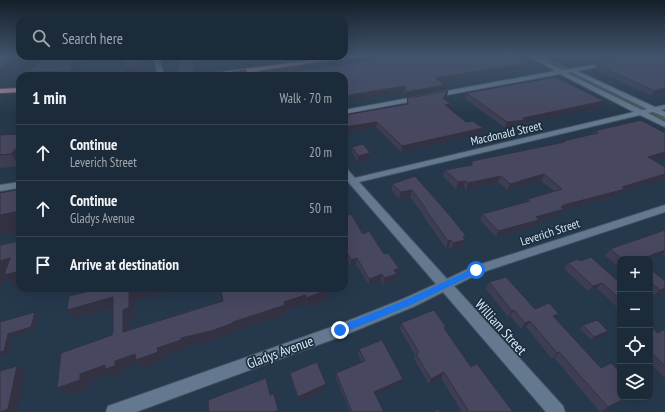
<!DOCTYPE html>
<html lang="en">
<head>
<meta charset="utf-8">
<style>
	:root { --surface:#1c2b39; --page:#253341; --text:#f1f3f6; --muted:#a0a7ae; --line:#3a4753 }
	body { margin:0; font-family:"PT Sans Narrow",sans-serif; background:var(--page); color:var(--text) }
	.controls { position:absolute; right:12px; bottom:12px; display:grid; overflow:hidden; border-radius:8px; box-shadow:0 4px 16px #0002 }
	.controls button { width:36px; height:36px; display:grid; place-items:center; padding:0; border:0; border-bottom:1px solid var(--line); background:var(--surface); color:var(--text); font:20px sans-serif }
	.stop { position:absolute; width:12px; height:12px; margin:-9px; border:3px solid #1a73e8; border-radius:50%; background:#fff }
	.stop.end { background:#1a73e8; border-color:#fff; box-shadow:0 1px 4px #0008 }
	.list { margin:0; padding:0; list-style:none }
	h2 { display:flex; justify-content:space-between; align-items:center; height:52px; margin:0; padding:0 16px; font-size:17px }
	h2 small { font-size:13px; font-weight:400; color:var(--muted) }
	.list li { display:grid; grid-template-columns:26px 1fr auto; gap:12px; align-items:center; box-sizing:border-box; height:56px; padding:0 16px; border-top:1px solid var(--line) }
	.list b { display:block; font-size:15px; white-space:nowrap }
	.list p { margin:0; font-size:13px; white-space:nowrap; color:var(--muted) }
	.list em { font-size:13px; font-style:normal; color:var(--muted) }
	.icon { flex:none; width:22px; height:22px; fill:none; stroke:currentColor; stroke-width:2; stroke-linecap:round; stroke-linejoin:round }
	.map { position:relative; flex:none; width:665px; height:412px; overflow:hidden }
	.search { position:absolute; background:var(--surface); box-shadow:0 4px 16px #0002; left:16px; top:16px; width:332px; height:44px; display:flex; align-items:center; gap:10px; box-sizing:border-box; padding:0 14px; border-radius:12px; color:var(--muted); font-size:15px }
	.panel { position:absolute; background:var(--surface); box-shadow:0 4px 16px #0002; left:16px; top:72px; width:332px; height:220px; border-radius:12px }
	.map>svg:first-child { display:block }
	.commercial { fill:#4d393d }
	.green { fill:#416344 }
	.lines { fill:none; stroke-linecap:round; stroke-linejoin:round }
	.minor-casing { stroke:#435463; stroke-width:2 }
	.major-casing { stroke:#435463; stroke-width:2 }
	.minor { fill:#64798f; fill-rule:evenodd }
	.major { fill:#ba8697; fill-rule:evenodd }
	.wall { fill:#3d3d53 }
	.shaded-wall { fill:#323243 }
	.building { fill:#474760; stroke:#323243 }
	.route { fill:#1a73e8 }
	.labels { text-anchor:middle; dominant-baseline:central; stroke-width:3.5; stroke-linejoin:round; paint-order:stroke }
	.street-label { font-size:12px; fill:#dbe7f3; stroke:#1c2f41 }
	.near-street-label { font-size:14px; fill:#dbe7f3; stroke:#1c2f41 }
</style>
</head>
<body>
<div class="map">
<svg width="665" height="412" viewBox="0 0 665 412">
	<rect width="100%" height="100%" fill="#26394c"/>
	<!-- commercial -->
	<path class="commercial" d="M304 64 313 76H260L255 71Z"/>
	<!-- green -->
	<path class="green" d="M530 56H544L665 115V125Z"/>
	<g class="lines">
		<!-- minor casing -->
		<g class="minor-casing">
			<g id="minor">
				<path d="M153 56H159L164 76H158Z"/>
				<path d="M528 56H535L562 70 612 62V64L577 71 655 107 665 105V109L661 110 665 112V117L653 112 648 113 665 122V127L640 115 359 182 447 279 472 267 665 205V212L480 273 454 286 563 406 565 412H546L443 292 413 307 345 335 136 412H106L108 406 114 404 340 324 403 299 436 284 344 177V168L347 169 355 178 634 112 560 74 344 114V110L555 71ZM571 72 647 109 642 110 567 73Z"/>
				<path d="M253 70H257L263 76H257L252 71Z"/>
				<path d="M20 182V188L0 191V185Z"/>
			</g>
		</g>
		<!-- major casing -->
		<g class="major-casing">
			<g id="major">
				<path d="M1 56H9L0 61Z"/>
				<path d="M342 56H360L222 76H205L208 74Z"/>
				<path d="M20 88V92L0 93V89Z"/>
			</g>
		</g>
		<!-- minor -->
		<use href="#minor" class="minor"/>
		<!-- major -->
		<use href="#major" class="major"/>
	</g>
	<!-- wall -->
	<g class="wall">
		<path d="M87 56 75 76H30L27 72Z"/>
		<path d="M237 56H269L240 61Z"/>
		<path d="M567 56H625L584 64Z"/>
		<path d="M597 64 665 93 651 96 594 69Z"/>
		<path d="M528 68 442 82 444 90 405 97 404 92 344 76H295V71Z"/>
		<path d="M448 91 447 96 445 99 450 109 466 122 483 128 481 134 401 152 376 127 344 133V115L407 104V98Z"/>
		<path d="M466 93 601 107 523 123 522 125 505 128 465 99Z"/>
		<path d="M594 131 665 133V157L654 160 665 167V179L623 191 620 195 563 210 560 215 538 222 536 226 496 237 480 220 482 214 526 202 528 199 554 191 541 181 507 190 498 182 466 190 464 187 456 189 443 176 445 170 471 165 472 161 563 142V141L592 134Z"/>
		<path d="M0 135 20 166 0 168Z"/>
		<path d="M352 147 369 160 358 162 352 153Z"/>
		<path d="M415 176 465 240 463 246 451 250 449 247 446 248 423 216V214L410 197 399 199 392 191V184Z"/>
		<path d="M344 216 384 254 399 268 395 280 383 285 381 281 369 285 356 264 351 266 344 254Z"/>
		<path d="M665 230V256L663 254 650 259H620V268L605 256 610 249Z"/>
		<path d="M580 261 620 283V310L597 288 588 291 564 269 568 263Z"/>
		<path d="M650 269 664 292 653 296 650 294Z"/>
		<path d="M489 282 535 309 555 318 620 397H631L601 412H600L554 358 552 359 526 327 521 329 510 316 508 317 486 289Z"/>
		<path d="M257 289 327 290V299L307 307 306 304 286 310 287 314 236 330V332L215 340 186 346V348L163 356 164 360 142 368 138 363 123 369V374L112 377 109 374 89 382 88 388 67 395 98 340 112 335 113 331V307L75 318 86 292 135 301 136 316 129 318 130 330 223 301Z"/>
		<path d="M401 323 446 327 445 330 471 367 513 412H462L441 378 429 384 414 359 415 355 400 329Z"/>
		<path d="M583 325 605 335 591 340 580 329Z"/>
		<path d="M650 326 658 333 665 329V378L650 364Z"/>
		<path d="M620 348V354L617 350Z"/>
		<path d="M359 349 401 384 376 396 384 412H350L336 378V373L362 362 358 355Z"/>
		<path d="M290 373 326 384V390L299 402 291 379Z"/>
	</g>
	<!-- shaded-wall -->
	<g class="shaded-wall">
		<path d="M79 56H87L75 76H71L69 71Z"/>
		<path d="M141 56H143L145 73 129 75 126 68Z"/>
		<path d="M195 56H198V57L197 76H194Z"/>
		<path d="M240 56H269L240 61Z"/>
		<path d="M601 56H625L584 64 587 59Z"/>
		<path d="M15 58 18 63 0 77V69Z"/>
		<path d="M529 63 528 68 435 83 436 78Z"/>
		<path d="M445 85 444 90 405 97 406 92Z"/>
		<path d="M405 86 404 92 344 101V96Z"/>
		<path d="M665 88V93L651 96 654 91Z"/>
		<path d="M448 91 447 96 442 103 443 98Z"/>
		<path d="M604 101 601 107 523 123 522 125 505 128 507 122Z"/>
		<path d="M451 104 450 109 445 105Z"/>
		<path d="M377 122 376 127 344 133V127Z"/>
		<path d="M483 128 481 134 401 152 402 146Z"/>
		<path d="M20 144V166L11 154Z"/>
		<path d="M665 152V157L643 163 648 157Z"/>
		<path d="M370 153 369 160 358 162V156Z"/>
		<path d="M544 174 541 181 507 190 510 184Z"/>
		<path d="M665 174V179L623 191 620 195 563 210 560 215 538 222 536 226 496 237 498 231 536 217 564 205Z"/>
		<path d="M501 176 498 182 466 190 468 183Z"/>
		<path d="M465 181 464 187 456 189 458 182Z"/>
		<path d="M412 190 410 197 399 199 401 192Z"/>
		<path d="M20 191V204L17 200Z"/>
		<path d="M20 211V231L0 235V215Z"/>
		<path d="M466 236 463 246 451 250 453 243 463 237Z"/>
		<path d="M451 240 449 247 446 248 448 241Z"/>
		<path d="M665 250V252L663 254 650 259H641Z"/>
		<path d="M10 258 20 269V288H37L21 292 8 280 4 281 0 293V261Z"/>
		<path d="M357 258 356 264 351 266V260Z"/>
		<path d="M399 268 395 280 383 285 384 278 394 270Z"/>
		<path d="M382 274 381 281 369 285V279Z"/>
		<path d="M602 283 597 288 588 291 593 286Z"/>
		<path d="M145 288H181L135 301 136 316 129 318 130 340 123 332V310L129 292Z"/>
		<path d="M665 288V290L664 292 653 296 660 290Z"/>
		<path d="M327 290V299L307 307 306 298Z"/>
		<path d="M305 295 306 304 286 310 287 314 236 330V332L215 340 186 346V348L163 356 164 360 142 368 138 363 123 369V374L112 377 109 374 89 382 88 388 67 395 57 388 80 374 135 354 157 348 181 338 233 322 284 302Z"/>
		<path d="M113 297 120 306 75 318 67 310Z"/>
		<path d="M514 310 510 316 508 317 512 311Z"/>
		<path d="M35 312 38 315 35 330 12 337 8 354 0 356V352L8 334Z"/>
		<path d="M559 314 554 320 553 316Z"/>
		<path d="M530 321 526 327 521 329 525 323Z"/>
		<path d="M608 331 605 335 591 340 594 337Z"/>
		<path d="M559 352 554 358 552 359 557 353Z"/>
		<path d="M17 366 25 372 17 412H1Z"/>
		<path d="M444 372 441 378 429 384 431 379Z"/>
		<path d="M403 379 401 384 373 397 374 392Z"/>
		<path d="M326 384V390L299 402 298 397Z"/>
		<path d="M628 397H631L601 412 608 407Z"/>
	</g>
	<!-- building -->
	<g class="building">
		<path d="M46 56H79L69 71 27 72Z"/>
		<path d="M123 56H141L142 65 126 68Z"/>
		<path d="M179 56H195L194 76H178Z"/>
		<path d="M405 56H517L529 63 436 78 445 85 406 92 405 86 344 96V76H298L295 71Z"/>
		<path d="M580 56H601L587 59Z"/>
		<path d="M633 56H665V88L654 91 597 64Z"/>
		<path d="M15 58 0 69V59Z"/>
		<path d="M246 70 247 76H225V73Z"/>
		<path d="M556 77 604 101 523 118 525 120 507 122 466 93Z"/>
		<path d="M448 91 443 98 451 104 445 105 466 122 473 121 483 128 402 146 377 122 344 127V115L408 104 407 98Z"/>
		<path d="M641 120 665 133V152L648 157 665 167V174L622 187 625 189 564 205 561 207 564 209 536 217 539 220 498 231 482 214 530 201 528 199 562 189 544 174 510 184 501 176 468 183 465 181 458 182 445 170 472 165V161L565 142 563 141 598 133 594 131Z"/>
		<path d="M20 134V144L11 154 0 155V135Z"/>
		<path d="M363 144 370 153 358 156 352 147Z"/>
		<path d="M415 176 451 217 466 236 463 237 465 240 453 243 451 240 448 241 425 209H426L412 190 401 192 392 184Z"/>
		<path d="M20 189V191L17 200 20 199V211L0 215V193Z"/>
		<path d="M351 214 363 234 369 231 384 254 388 253 399 268 394 270 397 274 384 278 382 274 369 279 357 258 351 260 344 247V216Z"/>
		<path d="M665 230V250L641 259H622L610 249Z"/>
		<path d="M20 237V271L4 275 10 258 0 261V245L19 241Z"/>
		<path d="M591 257 620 283V299L602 283 593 286 568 263 578 259 580 261Z"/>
		<path d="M650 269 665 281V288L660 290 650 282Z"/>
		<path d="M506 277 535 309 549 303 559 314 553 316 601 368 611 363 620 372V397H628L608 407 559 352 557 353 530 321 525 323 514 310 512 311 489 282Z"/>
		<path d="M87 288H145L129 292V307L123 310V332L223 301 221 290 229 288H257V289L259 288H326L327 290 306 298 305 295 284 302 285 305 233 322V323L211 331 181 338V340L157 348 158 352 136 360 135 354 115 361V366L105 369V365L80 374V380L57 388 61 353 98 340 112 335 113 331V297L67 310 69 296 86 292Z"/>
		<path d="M434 310 446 327 444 328 471 367 477 364 513 412H469L444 372 431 379 416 354 419 352 401 323Z"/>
		<path d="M35 312 31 327 8 334 4 351 0 352V322Z"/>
		<path d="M597 320 608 331 594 337 583 325Z"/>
		<path d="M650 326 658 333 665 329V366L653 354 650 355Z"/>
		<path d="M382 340 403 379 374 392 384 412H352L336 373 365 361 359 349Z"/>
		<path d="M317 362 326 384 298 397 290 373Z"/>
		<path d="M17 366 8 409 0 412V371Z"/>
		<path d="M266 378 270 395 274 394 278 410 274 412H209L208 400Z"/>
		<path d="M438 409 440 412H433Z"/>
	</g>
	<!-- sky -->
	<linearGradient id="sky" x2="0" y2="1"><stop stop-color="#151f2a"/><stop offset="0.49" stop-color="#41546c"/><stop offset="1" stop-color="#41546c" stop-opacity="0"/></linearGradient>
	<rect width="665" height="114" fill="url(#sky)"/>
	<!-- route -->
	<path class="route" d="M476 267 479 268V272L411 305 340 334 337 333V327L405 300Z"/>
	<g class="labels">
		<!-- street labels -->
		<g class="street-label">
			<text transform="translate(506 133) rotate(-13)">Macdonald Street</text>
			<text transform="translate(550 232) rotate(-18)">Leverich Street</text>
		</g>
		<!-- near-street labels -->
		<g class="near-street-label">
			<text transform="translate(501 327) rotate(48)">William Street</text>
			<text transform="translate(280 352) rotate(-20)">Gladys Avenue</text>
		</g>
	</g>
</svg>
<div class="controls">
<button>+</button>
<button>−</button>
<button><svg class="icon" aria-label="locate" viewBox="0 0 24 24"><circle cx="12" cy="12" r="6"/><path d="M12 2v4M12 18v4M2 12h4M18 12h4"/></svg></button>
<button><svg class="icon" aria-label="layers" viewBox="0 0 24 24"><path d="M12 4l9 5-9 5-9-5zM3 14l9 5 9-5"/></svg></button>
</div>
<div class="stop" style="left:476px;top:270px"></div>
<div class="stop end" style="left:340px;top:330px"></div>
<div class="search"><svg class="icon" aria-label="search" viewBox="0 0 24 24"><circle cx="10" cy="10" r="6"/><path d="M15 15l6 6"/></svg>Search here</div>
<section class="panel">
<h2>1 min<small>Walk · 70 m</small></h2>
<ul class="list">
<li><svg class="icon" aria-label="ahead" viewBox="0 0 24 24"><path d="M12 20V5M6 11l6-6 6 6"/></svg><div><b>Continue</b><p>Leverich Street</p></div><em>20 m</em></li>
<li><svg class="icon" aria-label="ahead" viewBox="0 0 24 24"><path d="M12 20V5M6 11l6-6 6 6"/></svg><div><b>Continue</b><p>Gladys Avenue</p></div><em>50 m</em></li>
<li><svg class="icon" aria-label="arrive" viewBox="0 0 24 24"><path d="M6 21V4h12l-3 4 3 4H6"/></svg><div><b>Arrive at destination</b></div></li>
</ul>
</section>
</div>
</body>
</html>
